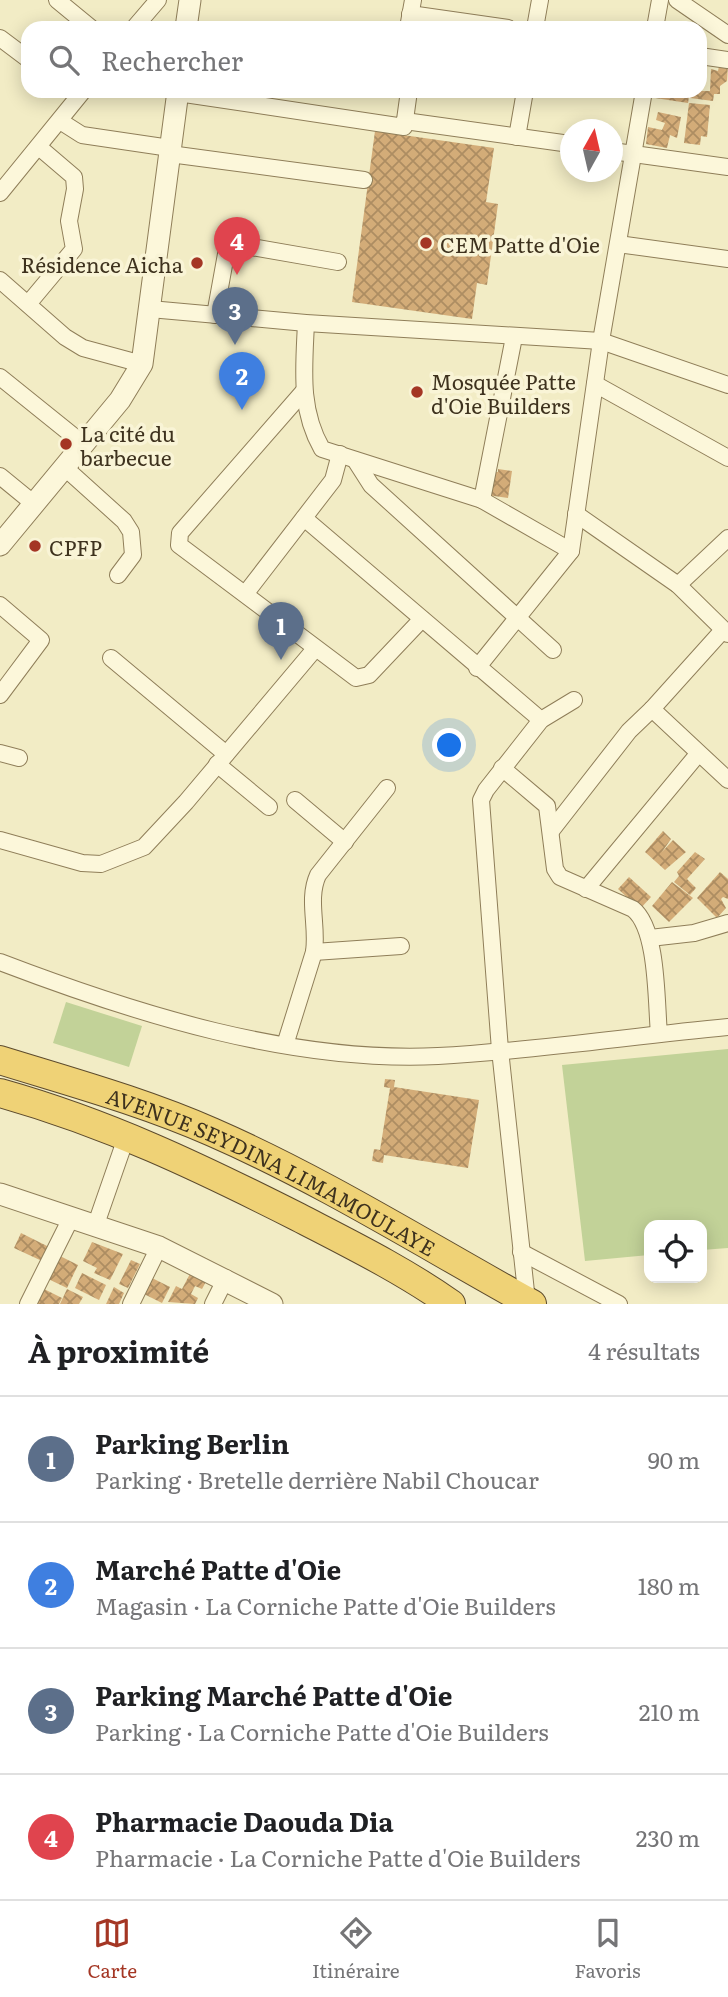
<!DOCTYPE html>
<html lang="fr">
<head>
<meta charset="utf-8">
<style>
	:root { --surface:#fff; --page:#f2f2f2; --text:#202124; --muted:#757577; --line:#e0e0e0; --accent:#a43624 }
	body { margin:0; font-family:Literata,serif; background:var(--page); color:var(--text) }
	.controls { position:absolute; right:21px; bottom:21px; display:grid; overflow:hidden; border-radius:14px; box-shadow:0 4px 18px #0003 }
	.controls button { width:63px; height:63px; display:grid; place-items:center; padding:0; border:0; border-bottom:2px solid var(--line); background:var(--surface); color:var(--text); font:35px sans-serif }
	.compass { position:absolute; left:560px; top:119px; width:63px; height:63px; border-radius:50%; background:var(--surface); box-shadow:0 4px 18px #0003; rotate:8deg }
	.you { position:absolute; left:450px; top:746px; width:24px; height:24px; margin:-18px; border:5px solid #fff; border-radius:50%; background:#1a73e8; box-shadow:0 0 0 10px #1a73e833 }
	.badge { display:grid; place-items:center; width:46px; height:46px; border-radius:50%; background:var(--accent); color:#fff; font-size:23px; font-weight:700 }
	.pin { position:absolute; translate:-50% -58px; filter:drop-shadow(0 2px 4px #0008) }
	.pin::after { content:''; position:absolute; top:37px; width:24px; height:21px; background:inherit; clip-path:polygon(0 0,100% 0,50% 100%) }
	.list { margin:0; padding:0; list-style:none }
	h2 { display:flex; justify-content:space-between; align-items:center; height:91px; margin:0; padding:0 28px; font-size:30px }
	h2 small { font-size:23px; font-weight:400; color:var(--muted) }
	.list li { display:grid; grid-template-columns:46px 1fr auto; gap:21px; align-items:center; box-sizing:border-box; height:126px; padding:0 28px; border-top:2px solid var(--line) }
	.list b { display:block; font-size:26px; white-space:nowrap }
	.list p { margin:0; font-size:23px; white-space:nowrap; color:var(--muted) }
	.list em { font-size:23px; font-style:normal; color:var(--muted) }
	.icon { flex:none; width:38px; height:38px; fill:none; stroke:currentColor; stroke-width:2; stroke-linecap:round; stroke-linejoin:round }
	.map { position:relative; flex:none; width:728px; height:1304px; overflow:hidden }
	.search { position:absolute; background:var(--surface); box-shadow:0 4px 18px #0003; left:21px; right:21px; top:21px; height:77px; display:flex; align-items:center; gap:18px; box-sizing:border-box; padding:0 24px; border-radius:21px; color:var(--muted); font-size:26px }
	.sheet { height:595px; background:var(--surface) }
	nav { display:flex; justify-content:space-around; align-items:center; box-sizing:border-box; height:98px; border-top:2px solid var(--line); background:var(--surface); font-size:19px; color:var(--muted) }
	nav a { display:grid; justify-items:center; gap:4px }
	nav .on { color:var(--accent) }
	.map>svg:first-child { display:block }
	.pitch { fill:#c2d298 }
	.building { fill:url(#building-cross-hatch) }
	.lines { fill:none; stroke-linecap:round; stroke-linejoin:round }
	.minor-casing { stroke:#8f7e59; stroke-width:18 }
	.tertiary-casing { stroke:#8f7e59; stroke-width:23 }
	.trunk-casing { stroke:#5d4b2d; stroke-width:30 }
	.minor { stroke:#fcf7da; stroke-width:16 }
	.tertiary { stroke:#fcf7da; stroke-width:21 }
	.trunk { stroke:#efd276; stroke-width:28 }
	.poi-dot { fill:#a43624; stroke:#f9f4d6; stroke-width:2.5 }
	.labels { text-anchor:middle; dominant-baseline:central; stroke-width:7; stroke-linejoin:round; paint-order:stroke }
	.poi-label { font-size:21px; fill:#3e321e; stroke:#f9f4d6; text-anchor:start }
	.street-label { font-size:21px; fill:#3e321e; stroke:#f9f4d6 }
</style>
</head>
<body>
<div class="map">
<svg width="728" height="1304" viewBox="0 0 728 1304">
	<defs>
		<pattern id="building-cross-hatch" width="8" height="8" patternUnits="userSpaceOnUse" patternTransform="scale(1.75)"><rect width="8" height="8" fill="#d3ac78"/><path d="M0 0l8 8M0 8l8-8" fill="none" stroke="#ad8d62"/></pattern>
	</defs>
	<rect width="100%" height="100%" fill="#f2ecc5"/>
	<!-- pitch -->
	<g class="pitch">
		<path d="M66 1002 142 1026 129 1067 53 1043Z"/>
		<path d="M728 1049V1248L702 1250V1225H649V1255L585 1261 562 1065Z"/>
	</g>
	<!-- building -->
	<g class="building">
		<path d="M728 65 727 81 720 86V94H714L713 101 690 98 692 91H710L711 69 718 71 719 66Z"/>
		<path d="M656 91H690L688 103 655 98Z"/>
		<path d="M689 103 710 105 707 137 701 136 700 145 684 143Z"/>
		<path d="M658 112 681 117 677 138 670 135 667 148 646 144 648 127 662 130 665 123 656 120Z"/>
		<path d="M375 131 494 148 486 202 498 204 487 285 477 283 472 319 352 302Z"/>
		<path d="M498 469 512 471 508 498 487 495 491 471 498 472Z"/>
		<path d="M663 831 671 839 662 852 673 840 686 852 665 870 645 852Z"/>
		<path d="M695 852 705 859 687 879 696 888 690 895 674 882 679 876 677 872Z"/>
		<path d="M720 872 728 879V899L723 897 721 899 726 908 717 918 697 898Z"/>
		<path d="M629 877 651 897 640 909 618 889Z"/>
		<path d="M672 882 693 898 669 922 652 906Z"/>
		<path d="M385 1079 395 1080 394 1087 479 1100 468 1168 384 1155 383 1163 372 1161 374 1149 380 1150 390 1088 384 1087Z"/>
		<path d="M21 1233 49 1247 42 1261 14 1248Z"/>
		<path d="M92 1242 123 1254 110 1280 94 1273 97 1268 83 1261Z"/>
		<path d="M56 1254 78 1265 67 1288 44 1277Z"/>
		<path d="M131 1260 140 1264 128 1288 119 1284Z"/>
		<path d="M192 1270 208 1278 202 1289 195 1286 191 1294 198 1298 195 1304 168 1302 176 1286 182 1289Z"/>
		<path d="M82 1273 106 1285 99 1300 75 1288Z"/>
		<path d="M152 1278 170 1287 162 1303 144 1294Z"/>
		<path d="M40 1287 62 1298 59 1304H31Z"/>
		<path d="M114 1287 124 1293 119 1304H106Z"/>
		<path d="M67 1289 83 1297 79 1304H60Z"/>
	</g>
	<g class="lines">
		<!-- minor casing -->
		<g class="minor-casing">
			<g id="minor">
				<path d="M57 0 91 28"/>
				<path d="M677 0 728 35"/>
				<path d="M410 14 508 28"/>
				<path d="M134 28 158 0"/>
				<path d="M408 28 413 0"/>
				<path d="M535 28 540 0"/>
				<path d="M655 28 660 0"/>
				<path d="M0 38 28 59"/>
				<path d="M700 56 728 60"/>
				<path d="M178 93 404 127 409 91"/>
				<path d="M60 121 82 135 170 148"/>
				<path d="M405 121 570 144"/>
				<path d="M517 137 525 91"/>
				<path d="M612 151 728 167"/>
				<path d="M170 154 364 180"/>
				<path d="M0 193 83 91"/>
				<path d="M618 244 728 259"/>
				<path d="M0 280 65 337 83 348 142 364"/>
				<path d="M28 304 74 249 69 221 75 189 74 177 40 148"/>
				<path d="M150 309 306 323 601 341 728 385"/>
				<path d="M215 315 228 243 338 262"/>
				<path d="M306 323C304 368 299 409 322 449L482 500 571 551"/>
				<path d="M0 377 82 443"/>
				<path d="M595 384 728 458"/>
				<path d="M303 392 180 533 179 545 356 678 369 675 422 619"/>
				<path d="M355 460 371 485 553 650"/>
				<path d="M63 466 124 521 131 532 133 555 118 575"/>
				<path d="M0 476 33 503"/>
				<path d="M482 500 514 337"/>
				<path d="M576 514 678 585 728 634"/>
				<path d="M304 518 541 720"/>
				<path d="M678 585 728 538"/>
				<path d="M246 593 333 480 340 454"/>
				<path d="M0 605 41 640 0 695"/>
				<path d="M723 630 652 709 728 780"/>
				<path d="M111 658 226 754"/>
				<path d="M477 668 571 551 601 341 644 91"/>
				<path d="M0 753 19 758"/>
				<path d="M217 764 269 807"/>
				<path d="M502 768 547 806 555 869 560 877 633 909C658 929 656 1001 659 1034"/>
				<path d="M295 800 345 842"/>
				<path d="M551 831 629 731 652 709"/>
				<path d="M0 840 82 863 101 864 144 847 186 802 314 650"/>
				<path d="M586 889 698 754"/>
				<path d="M650 938 694 933 728 923"/>
				<path d="M314 952 401 946"/>
				<path d="M0 962C136 1014 291 1063 438 1056 535 1051 632 1036 728 1027"/>
				<path d="M285 1045 314 952C318 926 307 899 318 875L387 788"/>
				<path d="M95 1227 127 1135"/>
				<path d="M521 1252 619 1304"/>
				<path d="M527 1301 500 1050 481 800 486 790 541 720 574 700"/>
				<path d="M28 1304 71 1218"/>
				<path d="M131 1304 159 1247"/>
				<path d="M213 1304 226 1278"/>
			</g>
		</g>
		<!-- tertiary casing -->
		<g class="tertiary-casing">
			<g id="tertiary">
				<path d="M186 28 190 0"/>
				<path d="M0 545 120 400 142 364 178 91"/>
				<path d="M0 1194 159 1247 272 1304"/>
			</g>
		</g>
		<!-- trunk casing -->
		<g class="trunk-casing">
			<g id="trunk">
				<path id="s1" d="M0 1060C71 1082 144 1102 212 1132 322 1180 427 1246 532 1304"/>
				<path d="M0 1093C107 1123 199 1167 298 1217 350 1244 403 1270 451 1304"/>
			</g>
		</g>
		<!-- minor -->
		<use href="#minor" class="minor"/>
		<!-- tertiary -->
		<use href="#tertiary" class="tertiary"/>
		<!-- trunk -->
		<use href="#trunk" class="trunk"/>
	</g>
	<!-- markers -->
	<g class="poi-dot">
		<circle cx="426" cy="243" r="7"/>
		<circle cx="197" cy="263" r="7"/>
		<circle cx="417" cy="392" r="7"/>
		<circle cx="66" cy="444" r="7"/>
		<circle cx="35" cy="546" r="7"/>
	</g>
	<g class="labels">
		<!-- poi labels -->
		<g class="poi-label">
			<text x="440" y="243">CEM Patte d'Oie</text>
			<text x="183" y="263" text-anchor="end">Résidence Aicha</text>
			<text x="431" y="380">Mosquée Patte<tspan x="431" dy="24">d'Oie Builders</tspan></text>
			<text x="80" y="432">La cité du<tspan x="80" dy="24">barbecue</tspan></text>
			<text x="49" y="546">CPFP</text>
		</g>
		<!-- street labels -->
		<g class="street-label">
			<text stroke="none"><textPath href="#s1" startOffset="294">AVENUE SEYDINA LIMAMOULAYE</textPath></text>
		</g>
	</g>
</svg>
<div class="controls">
<button><svg class="icon" aria-label="locate" viewBox="0 0 24 24"><circle cx="12" cy="12" r="6"/><path d="M12 2v4M12 18v4M2 12h4M18 12h4"/></svg></button>
</div>
<svg class="compass" viewBox="-18 -18 36 36"><path d="M0-13l5 13h-10z" fill="#e53935"/><path d="M0 13l5-13h-10z" fill="#757577"/></svg>
<div class="you"></div>
<div class="pin badge" style="left:281px;top:660px;background:#5c6f8a">1</div>
<div class="pin badge" style="left:242px;top:410px;background:#3f7fe0">2</div>
<div class="pin badge" style="left:235px;top:345px;background:#5c6f8a">3</div>
<div class="pin badge" style="left:237px;top:275px;background:#e0444e">4</div>
<div class="search"><svg class="icon" aria-label="search" viewBox="0 0 24 24"><circle cx="10" cy="10" r="6"/><path d="M15 15l6 6"/></svg>Rechercher</div>
</div>
<section class="sheet">
<h2>À proximité<small>4 résultats</small></h2>
<ul class="list">
<li><span class="badge" style="background:#5c6f8a">1</span><div><b>Parking Berlin</b><p>Parking · Bretelle derrière Nabil Choucar</p></div><em>90 m</em></li>
<li><span class="badge" style="background:#3f7fe0">2</span><div><b>Marché Patte d'Oie</b><p>Magasin · La Corniche Patte d'Oie Builders</p></div><em>180 m</em></li>
<li><span class="badge" style="background:#5c6f8a">3</span><div><b>Parking Marché Patte d'Oie</b><p>Parking · La Corniche Patte d'Oie Builders</p></div><em>210 m</em></li>
<li><span class="badge" style="background:#e0444e">4</span><div><b>Pharmacie Daouda Dia</b><p>Pharmacie · La Corniche Patte d'Oie Builders</p></div><em>230 m</em></li>
</ul>
</section>
<nav>
<a class="on"><svg class="icon" aria-label="map" viewBox="0 0 24 24"><path d="M3 6l6-2 6 2 6-2v14l-6 2-6-2-6 2zM9 4v14M15 6v14"/></svg>Carte</a>
<a><svg class="icon" aria-label="directions" viewBox="0 0 24 24"><path d="M12 3l9 9-9 9-9-9zM9 14v-3h6M13 9l2 2-2 2"/></svg>Itinéraire</a>
<a><svg class="icon" aria-label="saved" viewBox="0 0 24 24"><path d="M7 4h10v16l-5-4-5 4z"/></svg>Favoris</a>
</nav>
</body>
</html>
